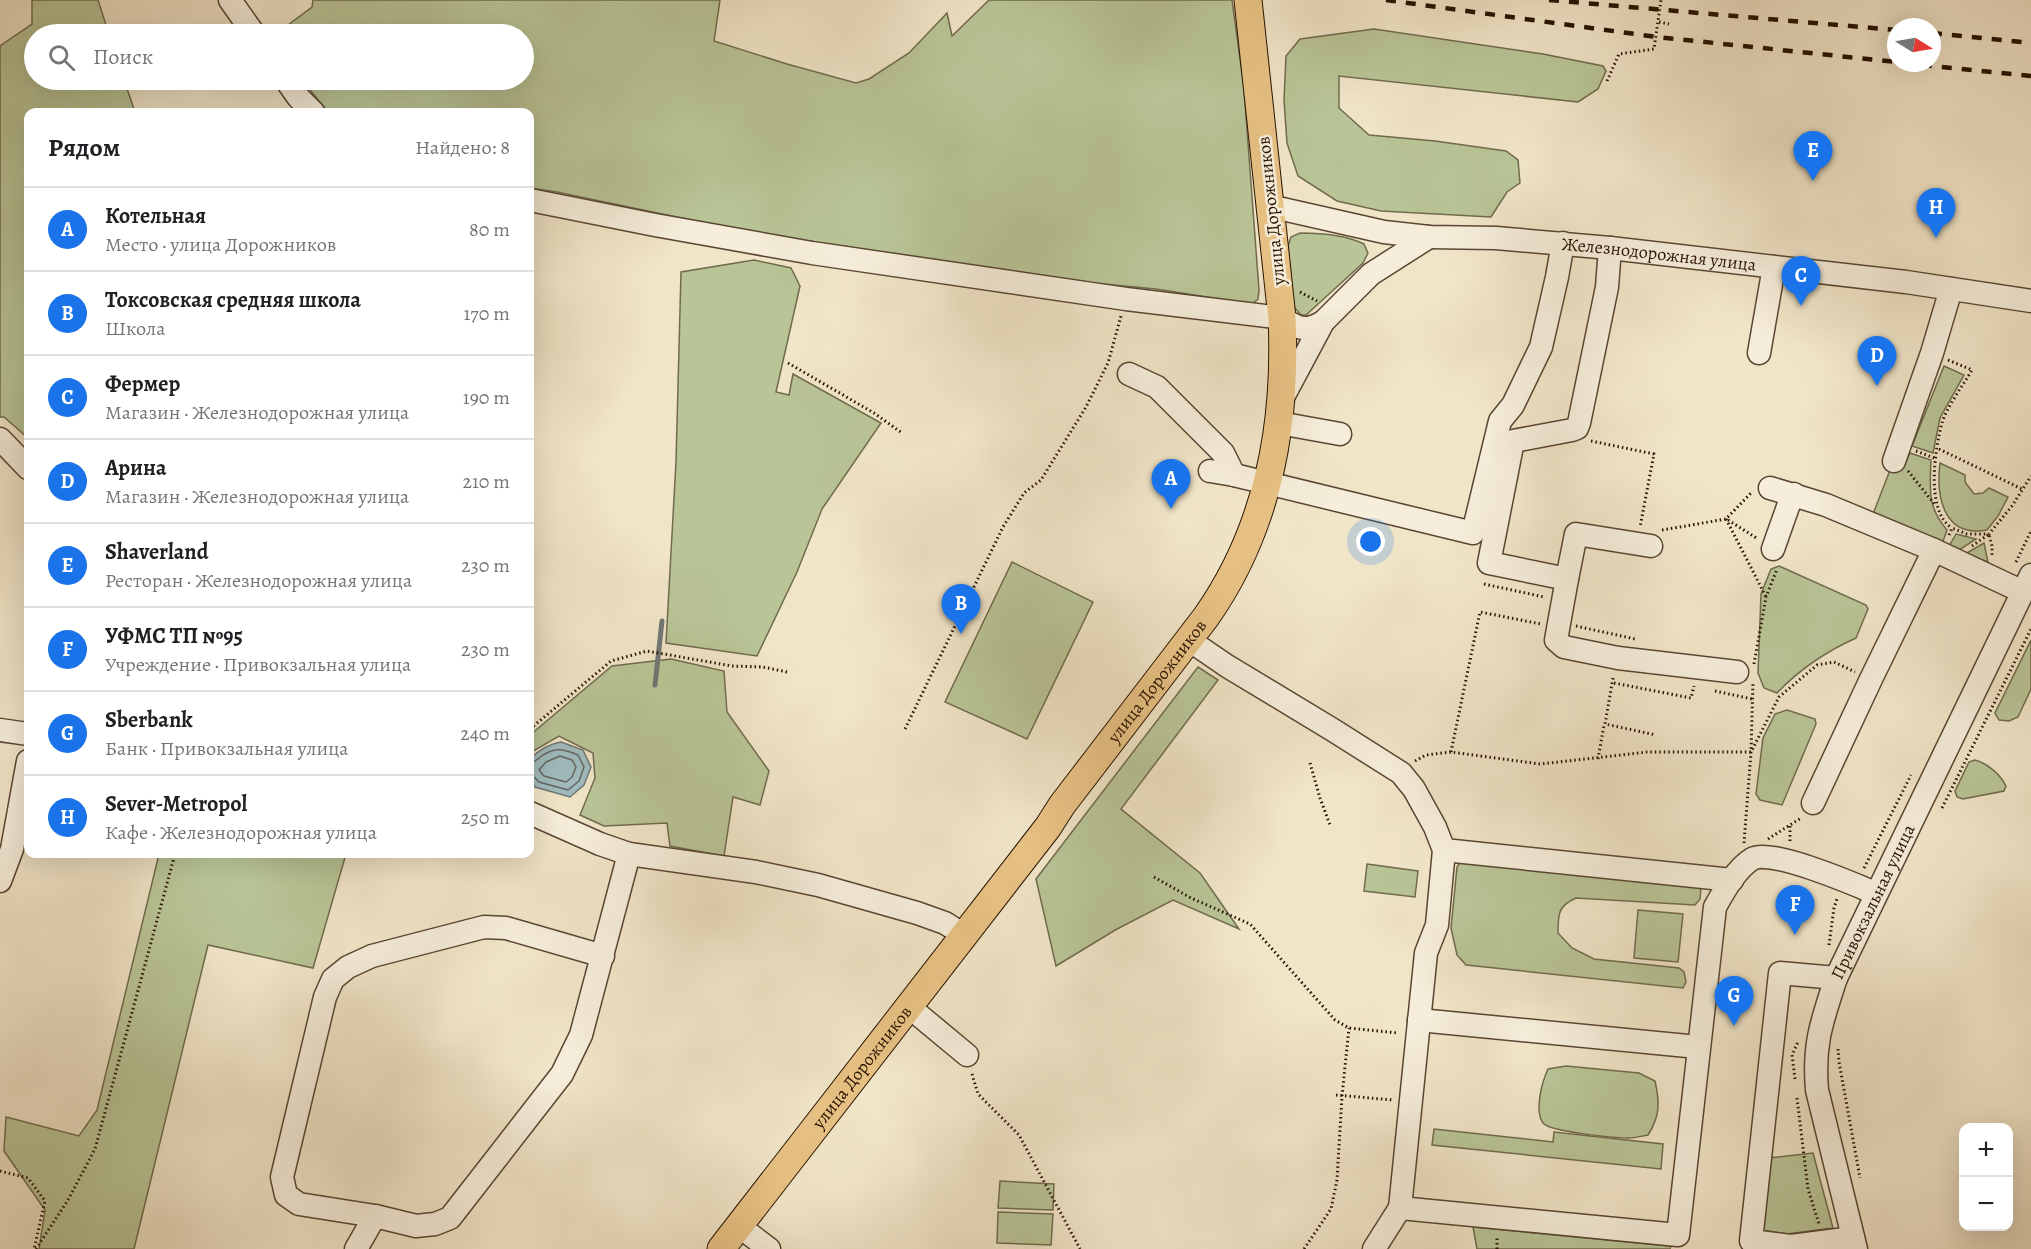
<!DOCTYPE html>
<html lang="ru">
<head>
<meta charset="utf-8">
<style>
	:root { --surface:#fff; --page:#f6f6f6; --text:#202124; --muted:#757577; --line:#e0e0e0; --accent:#1a73e8 }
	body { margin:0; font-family:Alegreya,serif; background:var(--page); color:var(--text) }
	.controls { position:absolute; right:18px; bottom:18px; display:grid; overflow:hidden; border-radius:12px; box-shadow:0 6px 24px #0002 }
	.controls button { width:54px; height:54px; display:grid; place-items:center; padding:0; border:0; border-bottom:2px solid var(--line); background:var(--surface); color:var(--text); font:30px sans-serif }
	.compass { position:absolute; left:1887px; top:18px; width:54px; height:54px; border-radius:50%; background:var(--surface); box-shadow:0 6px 24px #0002; rotate:101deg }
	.you { position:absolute; left:1371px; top:542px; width:21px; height:21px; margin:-15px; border:4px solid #fff; border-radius:50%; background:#1a73e8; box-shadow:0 0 0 9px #1a73e833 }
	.badge { display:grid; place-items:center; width:39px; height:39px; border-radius:50%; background:var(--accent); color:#fff; font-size:20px; font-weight:700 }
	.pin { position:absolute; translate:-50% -50px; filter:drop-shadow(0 2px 3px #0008) }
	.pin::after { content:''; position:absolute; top:32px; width:21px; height:18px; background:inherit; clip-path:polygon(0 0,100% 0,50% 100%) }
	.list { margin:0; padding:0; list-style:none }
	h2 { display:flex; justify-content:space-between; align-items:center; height:78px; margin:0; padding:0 24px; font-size:26px }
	h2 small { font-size:20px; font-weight:400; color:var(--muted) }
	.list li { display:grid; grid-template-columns:39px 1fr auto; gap:18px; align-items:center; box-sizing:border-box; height:84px; padding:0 24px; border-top:2px solid var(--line) }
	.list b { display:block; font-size:22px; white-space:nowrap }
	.list p { margin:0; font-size:20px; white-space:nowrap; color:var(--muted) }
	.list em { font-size:20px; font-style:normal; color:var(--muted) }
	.icon { flex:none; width:33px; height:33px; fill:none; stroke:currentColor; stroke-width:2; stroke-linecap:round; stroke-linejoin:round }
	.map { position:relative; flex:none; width:2031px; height:1249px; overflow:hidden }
	.search { position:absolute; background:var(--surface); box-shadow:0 6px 24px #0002; left:24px; top:24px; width:510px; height:66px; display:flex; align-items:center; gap:15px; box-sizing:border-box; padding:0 21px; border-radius:33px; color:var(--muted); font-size:22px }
	.panel { position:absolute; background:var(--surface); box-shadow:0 6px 24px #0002; left:24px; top:108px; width:510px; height:750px; border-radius:12px }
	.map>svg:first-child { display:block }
	.green { fill:#b9c597; stroke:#706b4c; stroke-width:1.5 }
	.water { fill:#a0bcc0; stroke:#6f7873; stroke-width:1.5 }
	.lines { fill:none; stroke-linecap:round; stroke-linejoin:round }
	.shore { stroke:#636660; stroke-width:1.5 }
	.stream { stroke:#6f7873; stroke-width:5 }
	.minor-casing { stroke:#594632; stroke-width:25 }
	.major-casing { stroke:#261100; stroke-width:29 }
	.path { stroke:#261100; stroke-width:3; stroke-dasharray:1.5 3; stroke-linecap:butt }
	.minor { stroke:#f6eedb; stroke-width:22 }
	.major { stroke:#e8c284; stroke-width:27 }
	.rail { stroke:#261100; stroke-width:4.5; stroke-dasharray:10 10; stroke-linecap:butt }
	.labels { text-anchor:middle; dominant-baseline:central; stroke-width:5; stroke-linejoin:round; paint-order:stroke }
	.street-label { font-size:18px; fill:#261100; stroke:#f6eedb }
</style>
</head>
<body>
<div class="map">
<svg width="2031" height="1249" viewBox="0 0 2031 1249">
	<rect width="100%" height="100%" fill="#f1e5c8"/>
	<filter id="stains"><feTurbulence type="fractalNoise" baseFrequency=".00333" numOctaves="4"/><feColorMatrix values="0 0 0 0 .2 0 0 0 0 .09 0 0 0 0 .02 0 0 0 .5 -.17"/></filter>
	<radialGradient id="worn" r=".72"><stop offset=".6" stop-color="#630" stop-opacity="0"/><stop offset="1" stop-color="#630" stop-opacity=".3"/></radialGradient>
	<!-- green -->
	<g class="green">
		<path d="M32 0H98L109 34H34V80H124L135 112H28V438L4 417H0V46L32 24Z"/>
		<path d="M313 0H720L714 41 787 64 856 83 869 79 909 53 947 13 952 36 989 0H1232L1244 89 1259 290 1258 299 1252 304 1156 289 1093 283 748 232 557 192 530 188V112H328L302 80H524V34H276L312 7Z"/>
		<path d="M1374 29 1543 54 1603 66 1606 71 1598 89 1578 102 1339 76V108L1369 135 1435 141 1506 151 1518 160 1520 183 1507 192 1491 217 1381 211 1337 201 1298 176 1287 143 1284 100 1286 56 1300 39Z"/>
		<path d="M1300 233C1321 233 1346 235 1364 244L1368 253 1363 263 1306 315H1301L1294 307 1288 246 1291 237Z"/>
		<path d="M754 260 791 268 800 286 776 392 789 395 793 374 881 423 822 509 797 572 757 656 666 643 676 462 681 272Z"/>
		<path d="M1944 366 1964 375 1940 418 1933 453 1912 446Z"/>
		<path d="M1910 453 1931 460C1930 489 1927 507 1947 530L1941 547 1873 514 1892 465 1903 468Z"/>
		<path d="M1940 463 1965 475V482L1974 494 1983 493 1989 488 2008 497 1998 516 1987 530C1943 538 1936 496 1940 463Z"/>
		<path d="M1956 534 1976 539 1956 552 1948 548Z"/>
		<path d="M1984 543 1988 562 1965 554Z"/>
		<path d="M1012 562 1093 602 1027 739 945 702Z"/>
		<path d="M1779 566 1866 605 1868 609 1856 638C1827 651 1799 670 1777 693L1764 688 1758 673 1761 594 1771 569Z"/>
		<path d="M2031 640V689L2018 717 2009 721 1999 720 1995 713Z"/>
		<path d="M671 659 724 671 727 712 769 771 760 805 733 797 724 856 670 846 667 823 604 826 580 815 595 778 593 753 559 736 530 753V735L612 666Z"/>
		<path d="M1198 667 1218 680 1121 809 1200 873 1239 929 1173 900 1117 929 1056 966 1036 879Z"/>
		<path d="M1787 710 1815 719 1816 724 1782 805 1760 800 1756 794 1763 738 1775 714Z"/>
		<path d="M1975 760C1987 763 2000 774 2006 786L2004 791 1963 799 1957 797 1955 791 1969 762Z"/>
		<path d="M159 854H346L313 968 208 945 134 1249H39L45 1210 4 1151 6 1117 79 1136 97 1110Z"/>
		<path d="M1462 859 1701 887 1700 899 1695 905 1576 898C1558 906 1558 914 1558 933L1572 948 1594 959 1679 968 1684 972 1686 982 1683 988 1466 965 1457 955 1451 928 1457 867Z"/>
		<path d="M1367 864 1418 871 1415 897 1364 891Z"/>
		<path d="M1638 910 1683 914 1678 962 1634 958Z"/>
		<path d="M1566 1066 1639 1073 1655 1081C1660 1103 1660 1116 1648 1135 1642 1136 1635 1138 1629 1138 1616 1138 1550 1132 1543 1123 1534 1111 1542 1082 1548 1069Z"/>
		<path d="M1434 1129 1553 1142 1554 1132 1663 1144 1661 1169 1432 1145Z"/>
		<path d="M1813 1153 1833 1228 1787 1234 1761 1230 1769 1158Z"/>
		<path d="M1000 1181 1054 1184 1053 1210 998 1208Z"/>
		<path d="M998 1212 1053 1214 1051 1245 997 1243Z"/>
		<path d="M1473 1227 1671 1246 1670 1249H1477Z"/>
	</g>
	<!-- water -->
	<path class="water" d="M561 742 583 750 591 767 584 785 570 797 535 787 530 779V759C539 750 548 744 561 742Z"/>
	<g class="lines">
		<!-- shore -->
		<g class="shore">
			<path d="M560 756 572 760 576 767 572 777 566 782 544 776 539 770 546 762Z"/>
			<path d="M530 763C536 762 537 759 543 755 556 747 564 749 578 755L584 767 579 781 568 790 539 782 534 777H530"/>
		</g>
		<!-- stream -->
		<path class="stream" d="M655 685 662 621"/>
		<!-- minor casing -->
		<g class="minor-casing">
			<g id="minor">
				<path d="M230 0 254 34"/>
				<path d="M286 80 298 97 313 112"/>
				<path d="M530 200 655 225 812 253 1126 299 1282 318C1299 329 1305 332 1323 322"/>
				<path id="s1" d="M1269 206 1384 232 1429 237 1496 238 1610 248 1906 282 2031 301"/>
				<path d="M1610 248 1607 287 1579 423 1577 428 1572 430 1513 441 1489 563 1567 579 1576 534 1651 546"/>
				<path d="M1759 353 1774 267"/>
				<path d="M1129 374 1157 387 1223 453 1234 475"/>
				<path d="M1283 397 1323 322 1371 274 1429 237"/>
				<path d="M1279 423 1340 434"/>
				<path d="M0 439 28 468"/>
				<path d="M1894 461 1932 353 1951 289"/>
				<path d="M1210 471 1234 475 1473 533 1500 421 1513 405 1541 347 1557 277 1563 243"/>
				<path d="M1770 488 1826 505 1934 550"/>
				<path d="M1773 549 1790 501 1794 494"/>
				<path d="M1567 579 1556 640 1564 647 1618 658 1737 672"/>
				<path d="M1189 640 1227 666 1333 730 1401 773 1414 789 1435 827 1444 850 1437 925 1426 953 1400 1208 1678 1235 1715 907C1724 891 1736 869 1752 859 1770 848 1854 884 1875 893"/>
				<path d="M0 730 28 734"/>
				<path d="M1813 803 1871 679 1934 550 2023 592"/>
				<path d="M530 813 600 844 629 854 756 872 818 885 917 913 945 923 964 935"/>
				<path d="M1444 850 1732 880"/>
				<path d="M0 881 12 849 28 761"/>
				<path d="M603 956 506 928 484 927 372 956 348 967 333 979 325 997 282 1177 286 1195 299 1204 375 1216 416 1226 435 1224 450 1218 562 1074 581 1035 629 854"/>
				<path d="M1836 978 1780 973 1751 1241 1791 1246 1853 1238"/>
				<path d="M908 1006 967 1055"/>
				<path d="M1419 1020 1698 1047"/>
				<path d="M739 1226 769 1249"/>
				<path d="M356 1249 375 1216"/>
				<path d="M1374 1249 1400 1208"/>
				<path id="s2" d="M1856 1249 1817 1090C1813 1044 1822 1021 1836 978L2031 575"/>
			</g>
		</g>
		<!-- major casing -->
		<g class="major-casing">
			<g id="major">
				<path id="s3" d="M721 1249 1048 827 1062 805 1206 617C1268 529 1287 424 1282 318L1248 0"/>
			</g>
		</g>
		<!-- path -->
		<g class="path">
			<path d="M1659 22 1669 24"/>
			<path d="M1607 81 1619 54 1654 49 1661 0"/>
			<path d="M1300 292 1317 301"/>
			<path d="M1948 360 1972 370C1964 384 1946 408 1942 423 1935 449 1925 511 1952 528"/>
			<path d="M788 363 874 413 902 433"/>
			<path d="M1591 441 1654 454 1640 527"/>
			<path d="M1939 449 2024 490"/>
			<path d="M1916 451 1937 459"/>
			<path d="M1908 471 1936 506"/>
			<path d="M1726 519 1766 597"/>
			<path d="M1728 520 1758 539"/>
			<path d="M1662 530 1726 519 1751 493"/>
			<path d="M1949 535 1952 528 1967 534H1989L2012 506 2031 476"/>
			<path d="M1972 546 1989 534 1992 546V556"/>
			<path d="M2016 562 2031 531"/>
			<path d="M1484 584 1544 597"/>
			<path d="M1576 626 1635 639"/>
			<path d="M1754 664 1766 597 1777 569"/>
			<path d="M1613 678 1605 724 1656 735"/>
			<path d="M1614 683 1691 698 1694 686"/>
			<path d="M1715 691 1752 699"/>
			<path d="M530 729 611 661 647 651 732 666 763 667 787 672"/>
			<path d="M905 729 1003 527 1024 493 1041 480 1086 407 1108 363 1121 316"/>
			<path d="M1451 752 1480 612 1541 624"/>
			<path d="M1598 759 1604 725"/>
			<path d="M1415 761 1426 755 1451 752 1540 764 1647 752H1751L1779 697 1817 665 1834 662 1855 672"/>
			<path d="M1310 763 1320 798 1330 825"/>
			<path d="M1942 808 2031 629"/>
			<path d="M1768 839 1801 818"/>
			<path d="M1790 841V825"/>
			<path d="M1744 843 1751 752 1753 682"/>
			<path d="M1864 868 1911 775"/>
			<path d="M1154 877 1191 898 1250 924 1335 1020 1349 1028 1398 1033"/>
			<path d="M1829 945 1834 908 1837 899"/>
			<path d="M1838 1049 1839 1062 1860 1178"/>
			<path d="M972 1074 978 1094 1019 1135 1080 1249"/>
			<path d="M1795 1079 1792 1055 1798 1042"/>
			<path d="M1336 1095 1393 1100"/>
			<path d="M1797 1098 1808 1189 1819 1224"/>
			<path d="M0 1171 28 1178 45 1201 34 1249"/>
			<path d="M36 1249 68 1200 95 1149 175 854"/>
			<path d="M1304 1249 1331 1209 1337 1180 1342 1096 1349 1028"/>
			<path d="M1497 1249V1237"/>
		</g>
		<!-- minor -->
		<use href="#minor" class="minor"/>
		<!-- major -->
		<use href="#major" class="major"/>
		<!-- rail -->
		<g class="rail">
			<path d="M1386 0 1657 37 1896 62"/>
			<path d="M1549 0 1896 30"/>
			<path d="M1932 33 2031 43"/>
			<path d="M1902 63 2031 76"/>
		</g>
	</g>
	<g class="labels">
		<!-- street labels -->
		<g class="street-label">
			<text transform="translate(1271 211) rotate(-96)">улица Дорожников</text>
			<text stroke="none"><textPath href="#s1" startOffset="394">Железнодорожная улица</textPath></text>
			<text stroke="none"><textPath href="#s3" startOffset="716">улица Дорожников</textPath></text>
			<text stroke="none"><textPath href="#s2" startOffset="363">Привокзальная улица</textPath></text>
			<text stroke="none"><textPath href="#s3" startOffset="230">улица Дорожников</textPath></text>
		</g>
	</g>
	<rect width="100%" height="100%" filter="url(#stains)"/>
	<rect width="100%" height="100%" fill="url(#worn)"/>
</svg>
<div class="controls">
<button>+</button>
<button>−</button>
</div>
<svg class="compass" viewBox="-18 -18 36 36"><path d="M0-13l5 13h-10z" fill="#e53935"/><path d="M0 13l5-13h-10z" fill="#757577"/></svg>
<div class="you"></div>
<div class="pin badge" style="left:1171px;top:509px">A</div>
<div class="pin badge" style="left:961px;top:634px">B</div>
<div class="pin badge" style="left:1801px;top:306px">C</div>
<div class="pin badge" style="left:1877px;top:386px">D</div>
<div class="pin badge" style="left:1813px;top:181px">E</div>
<div class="pin badge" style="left:1795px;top:935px">F</div>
<div class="pin badge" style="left:1734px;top:1026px">G</div>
<div class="pin badge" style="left:1936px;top:238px">H</div>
<div class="search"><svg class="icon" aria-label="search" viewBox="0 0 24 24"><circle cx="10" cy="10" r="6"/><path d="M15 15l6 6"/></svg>Поиск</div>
<section class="panel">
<h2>Рядом<small>Найдено: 8</small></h2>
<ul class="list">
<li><span class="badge">A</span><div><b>Котельная</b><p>Место · улица Дорожников</p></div><em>80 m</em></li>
<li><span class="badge">B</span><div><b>Токсовская средняя школа</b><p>Школа</p></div><em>170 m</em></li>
<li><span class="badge">C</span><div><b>Фермер</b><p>Магазин · Железнодорожная улица</p></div><em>190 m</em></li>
<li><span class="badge">D</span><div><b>Арина</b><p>Магазин · Железнодорожная улица</p></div><em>210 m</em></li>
<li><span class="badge">E</span><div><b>Shaverland</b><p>Ресторан · Железнодорожная улица</p></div><em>230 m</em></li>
<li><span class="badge">F</span><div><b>УФМС ТП №95</b><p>Учреждение · Привокзальная улица</p></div><em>230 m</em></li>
<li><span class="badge">G</span><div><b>Sberbank</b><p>Банк · Привокзальная улица</p></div><em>240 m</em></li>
<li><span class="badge">H</span><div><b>Sever-Metropol</b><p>Кафе · Железнодорожная улица</p></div><em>250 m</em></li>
</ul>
</section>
</div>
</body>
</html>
